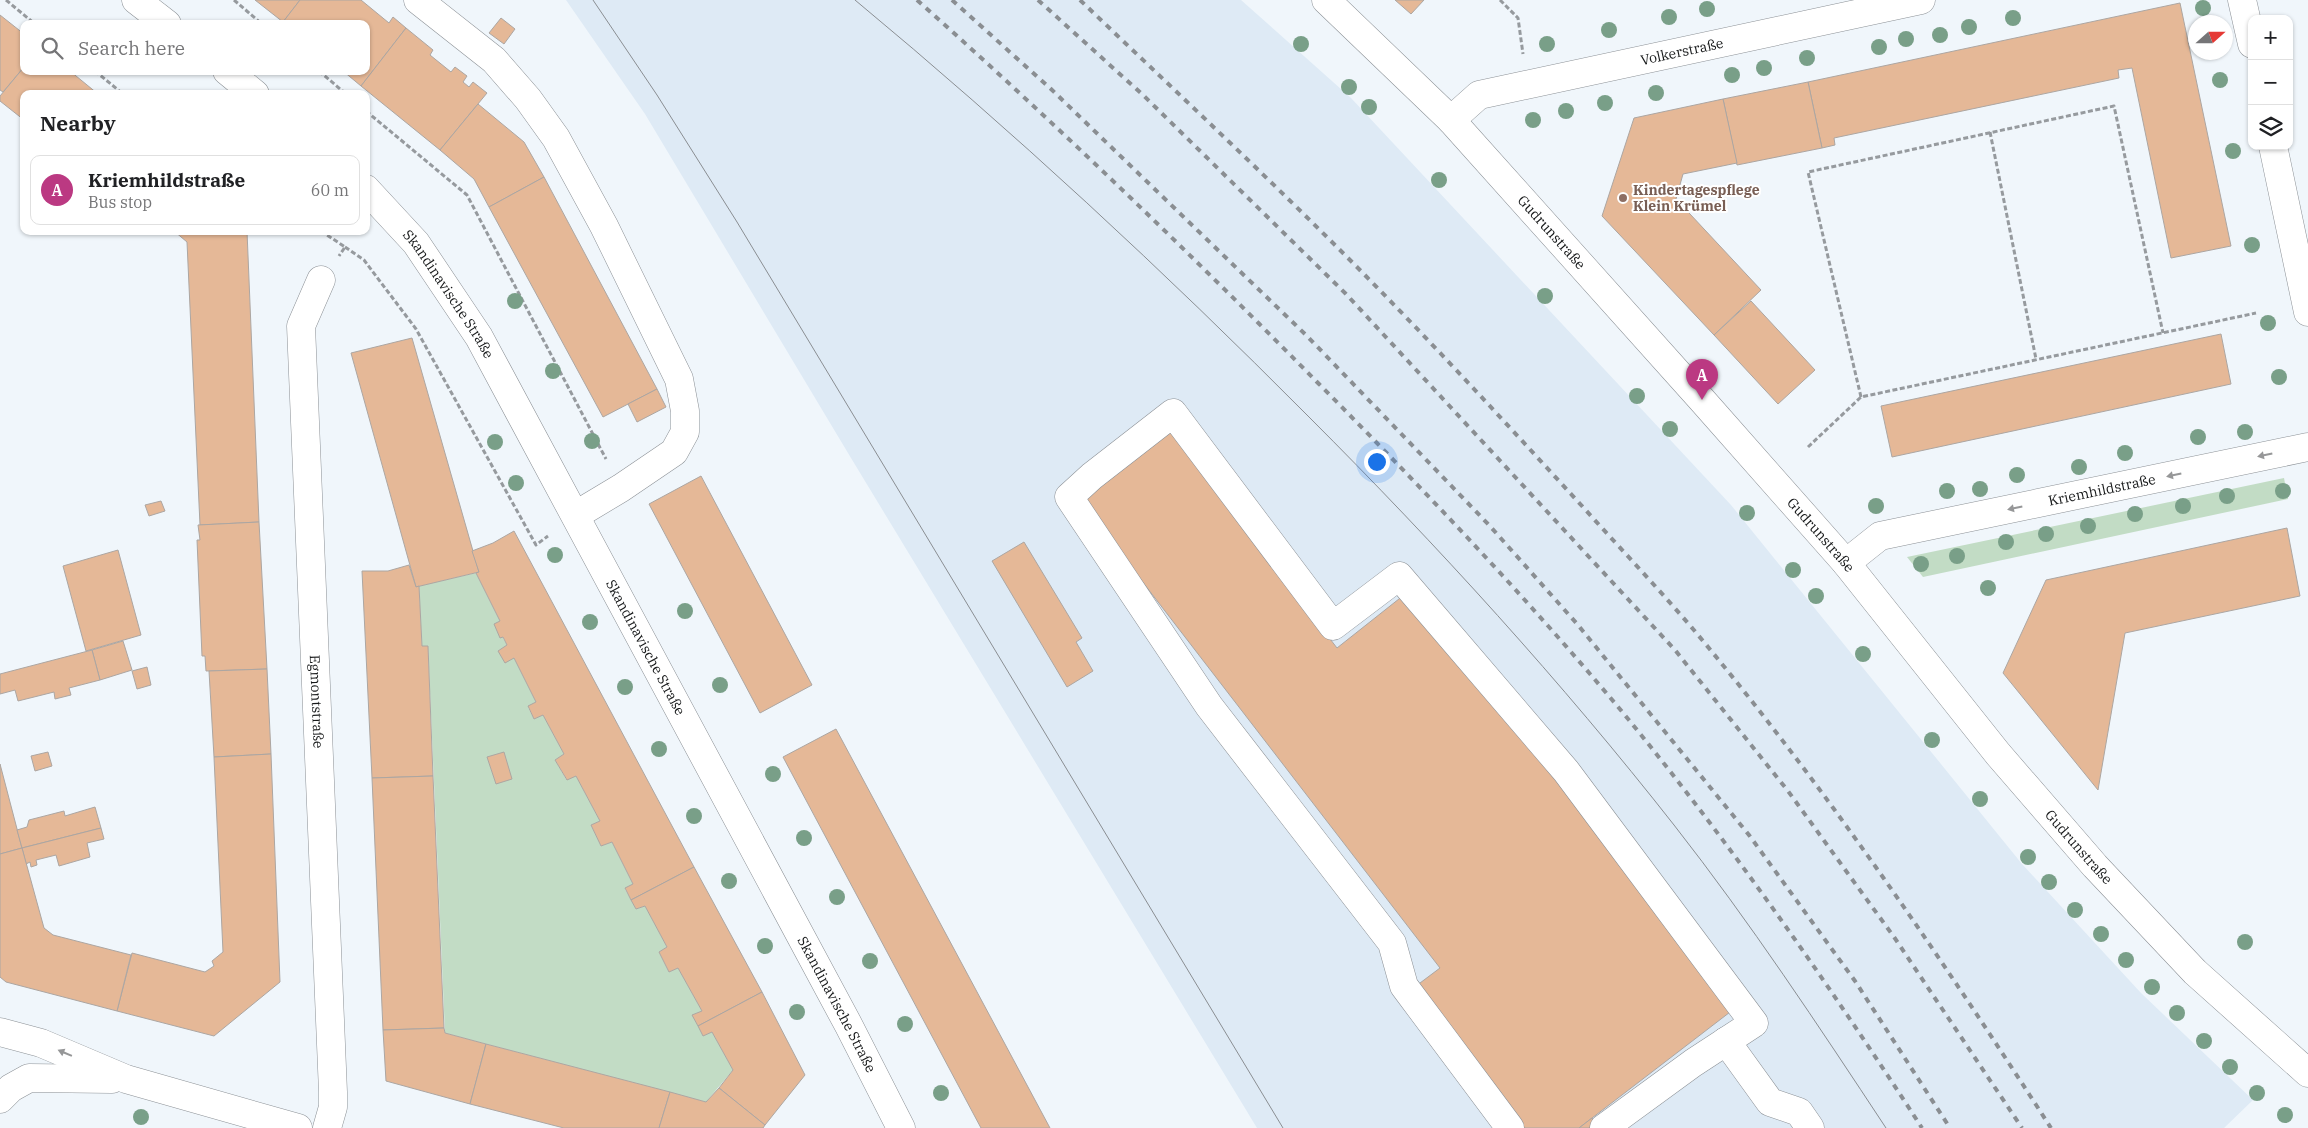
<!DOCTYPE html>
<html lang="en">
<head>
<meta charset="utf-8">
<style>
	:root { --surface:#fff; --page:#f2f2f2; --text:#202124; --muted:#757577; --line:#e0e0e0; --accent:#bb3982 }
	body { margin:0; font-family:"IBM Plex Serif",serif; background:var(--page); color:var(--text) }
	.controls { position:absolute; right:15px; top:15px; display:grid; overflow:hidden; border-radius:10px; box-shadow:0 1px 4px #0004 }
	.controls button { width:45px; height:45px; display:grid; place-items:center; padding:0; border:0; border-bottom:1px solid var(--line); background:var(--surface); color:var(--text); font:25px sans-serif }
	.compass { position:absolute; left:2188px; top:15px; width:45px; height:45px; border-radius:50%; background:var(--surface); box-shadow:0 1px 4px #0004; rotate:69deg }
	.you { position:absolute; left:1376px; top:461px; width:18px; height:18px; margin:-12px; border:4px solid #fff; border-radius:50%; background:#1a73e8; box-shadow:0 0 0 8px #1a73e833 }
	.badge { display:grid; place-items:center; width:32px; height:32px; border-radius:50%; background:var(--accent); color:#fff; font-size:16px; font-weight:700 }
	.pin { position:absolute; translate:-50% -41px; filter:drop-shadow(0 1px 2px #0008) }
	.pin::after { content:''; position:absolute; top:26px; width:18px; height:15px; background:inherit; clip-path:polygon(0 0,100% 0,50% 100%) }
	.list { margin:0; padding:0; list-style:none }
	h2 { display:flex; justify-content:space-between; align-items:center; height:65px; margin:0; padding:0 20px; font-size:21px }
	h2 small { font-size:16px; font-weight:400; color:var(--muted) }
	.list li { display:grid; grid-template-columns:32px 1fr auto; gap:15px; align-items:center; box-sizing:border-box; height:70px; margin:0 10px 10px; padding:0 10px; border:1px solid var(--line); border-radius:10px }
	.list b { display:block; font-size:19px; white-space:nowrap }
	.list p { margin:0; font-size:16px; white-space:nowrap; color:var(--muted) }
	.list em { font-size:16px; font-style:normal; color:var(--muted) }
	.icon { flex:none; width:28px; height:28px; fill:none; stroke:currentColor; stroke-width:2; stroke-linecap:round; stroke-linejoin:round }
	.map { position:relative; flex:none; width:2308px; height:1128px; overflow:hidden }
	.search { position:absolute; background:var(--surface); box-shadow:0 1px 4px #0004; left:20px; top:20px; width:350px; height:55px; display:flex; align-items:center; gap:12px; box-sizing:border-box; padding:0 18px; border-radius:10px; color:var(--muted); font-size:19px }
	.panel { position:absolute; background:var(--surface); box-shadow:0 1px 4px #0004; left:20px; top:90px; width:350px; height:145px; border-radius:10px }
	.map>svg:first-child { display:block }
	.built { fill:#deeaf5 }
	.green { fill:#c2dcc5 }
	.building { fill:#e5b897; stroke:#aca6a2 }
	.lines { fill:none; stroke-linecap:round; stroke-linejoin:round }
	.minor-casing { stroke:#8c9196; stroke-width:29 }
	.path { stroke:#969a9e; stroke-width:3; stroke-dasharray:5 2.5; stroke-linecap:butt }
	.minor { stroke:#fff; stroke-width:28 }
	.tram { stroke:#8a8e92; stroke-width:1 }
	.rail { stroke:#8a8e92; stroke-width:4; stroke-dasharray:6 6; stroke-linecap:butt }
	.tree { fill:#799f88 }
	.oneway { fill:#969798 }
	.education-dot { fill:#8d6e63; stroke:#fff; stroke-width:2 }
	.labels { text-anchor:middle; dominant-baseline:central; stroke-width:4; stroke-linejoin:round; paint-order:stroke }
	.street-label { font-size:14px; fill:#161819; stroke:#fff }
	.education-label { font-size:14px; font-weight:bold; fill:#785e54; stroke:#fff; text-anchor:start }
</style>
</head>
<body>
<div class="map">
<svg width="2308" height="1128" viewBox="0 0 2308 1128">
	<rect width="100%" height="100%" fill="#f0f6fb"/>
	<!-- built -->
	<path class="built" d="M566 0H1241L1351 98 1731 505 2022 864 2141 993 2253 1100 2224 1128H1257L851 458 645 114Z"/>
	<!-- green -->
	<g class="green">
		<path d="M2284 478 2288 499 1923 577 1907 557Z"/>
		<path d="M476 573 500 621 495 624 507 645 498 651 514 658 536 702 528 707 534 719 543 715 564 754 555 760 566 779 576 776 600 821 591 825 601 846 612 842 633 884 625 889 636 909 645 906 667 947 659 952 669 972 678 968 702 1011 693 1015 703 1036 712 1032 733 1070 706 1102 445 1033 428 646H422L419 586Z"/>
	</g>
	<!-- building -->
	<g class="building">
		<path d="M255 0H300L283 22Z"/>
		<path d="M300 0H361L389 23 393 17 406 28 361 86 343 71H366V24H285L283 22Z"/>
		<path d="M1395 0H1424L1411 14Z"/>
		<path d="M2180 3 2231 246 2171 258 2132 68 2118 70 2119 78 1834 138 1835 145 1822 148 1808 82Z"/>
		<path d="M0 15 24 34V67L3 92 0 90Z"/>
		<path d="M501 18 515 29 504 44 489 33Z"/>
		<path d="M406 28 433 50 430 55 451 72 455 67 467 76 463 82 469 87 473 82 487 93 440 150 361 86Z"/>
		<path d="M24 67V71H70L98 94H24V120L0 101V96Z"/>
		<path d="M1808 82 1822 148 1737 165 1723 99Z"/>
		<path d="M1723 99 1737 163 1683 174 1676 199 1761 290 1714 335 1602 216 1634 118Z"/>
		<path d="M478 104 524 142 544 177 489 207 474 179 440 150Z"/>
		<path d="M544 177 657 389 603 417 489 207Z"/>
		<path d="M174 231H247L259 522 200 525 187 242Z"/>
		<path d="M1751 301 1815 370 1778 404 1714 335Z"/>
		<path d="M2221 334 2231 384 1892 457 1881 406Z"/>
		<path d="M412 338 479 572 416 587 351 353Z"/>
		<path d="M657 389 666 407 637 422 628 404Z"/>
		<path d="M1171 432 1337 648 1409 591 1734 1009 1579 1128H1520L1412 989 1440 968 1081 502Z"/>
		<path d="M701 476 812 685 760 713 649 504Z"/>
		<path d="M161 501 165 511 149 516 145 505Z"/>
		<path d="M259 522 267 669 206 671 205 656H202L197 540H200L198 525Z"/>
		<path d="M2287 528 2300 596 2125 633 2098 790 2003 673 2046 580Z"/>
		<path d="M514 531 694 867 631 900 625 888 633 884 612 842 601 846 591 825 600 821 576 776 567 780 555 760 564 754 543 715 534 719 528 706 536 702 514 658 505 663 498 651 507 645 503 637 500 638 494 624 500 621 476 573 479 572 472 551 493 543Z"/>
		<path d="M1024 542 1082 638 1076 642 1093 671 1067 687 992 561Z"/>
		<path d="M118 550 141 635 86 651 63 566Z"/>
		<path d="M409 565 416 587 419 586 422 646H428L433 776 372 778 362 571H388Z"/>
		<path d="M123 641 132 670 100 680 92 650Z"/>
		<path d="M92 650 100 680 69 688 71 695 55 699 54 692 18 701 15 690 0 694V674Z"/>
		<path d="M147 667 151 685 137 689 132 671Z"/>
		<path d="M267 669 271 754 214 757 209 671Z"/>
		<path d="M836 729 1050 1128H981L783 757Z"/>
		<path d="M48 752 52 766 35 771 31 756Z"/>
		<path d="M504 752 512 779 496 784 487 757Z"/>
		<path d="M271 754 280 982 214 1036 117 1011 132 953 205 972 214 966 212 961 223 952 214 757Z"/>
		<path d="M0 764 22 848 0 854Z"/>
		<path d="M433 776 444 1028 383 1030 372 778Z"/>
		<path d="M95 807 101 828 22 848 17 830 27 827 29 820 64 811 65 816Z"/>
		<path d="M101 828 104 839 87 843 90 857 59 866 56 855 36 860 37 865 31 867 30 862 26 864 22 848Z"/>
		<path d="M22 848 44 928 53 935 131 955 117 1011 6 982 0 977V854Z"/>
		<path d="M694 867 762 992 698 1026 692 1015 702 1011 678 968 669 972 659 952 667 947 645 906 636 909 631 900Z"/>
		<path d="M762 992 805 1075 765 1125 719 1088 733 1070 712 1032 703 1036 698 1026Z"/>
		<path d="M444 1028 445 1033 486 1044 470 1104 386 1081 383 1030Z"/>
		<path d="M486 1044 670 1092 659 1128H564L470 1104Z"/>
		<path d="M719 1088 765 1125 763 1128H659L670 1092 706 1102Z"/>
		<path d="M1592 1118 1599 1128H1579Z"/>
	</g>
	<g class="lines">
		<!-- minor casing -->
		<g class="minor-casing">
			<g id="minor">
				<path d="M136 0 167 24"/>
				<path d="M418 0 494 60 528 99 556 138 604 226 679 379 685 411V432L674 452 621 488 576 515"/>
				<path id="s1" d="M1326 0 1451 120 1702 400 1846 563 1998 754 2095 866 2195 972 2308 1073"/>
				<path d="M2242 0 2252 44"/>
				<path d="M227 71 255 94"/>
				<path id="s2" d="M1451 120 1479 95 1921 0"/>
				<path d="M2273 146 2308 312"/>
				<path id="s3" d="M366 189 416 243 479 337 849 1026 901 1128"/>
				<path id="s4" d="M321 280 301 326 333 1092V1107L327 1128"/>
				<path id="s5" d="M1846 563 1880 536 2308 447"/>
				<path d="M0 1032 41 1043 126 1079 298 1128"/>
				<path d="M1726 1041 1770 1102 1799 1112 1810 1128"/>
				<path d="M0 1099 11 1088 29 1078 112 1079"/>
				<path d="M1510 1128 1404 986 1392 943 1209 706 1069 497 1092 476 1173 413 1333 626 1399 576 1566 771 1754 1023 1693 1063 1604 1128"/>
			</g>
		</g>
		<!-- path -->
		<g class="path">
			<path d="M6 0 35 24"/>
			<path d="M234 0 262 24"/>
			<path d="M1500 0 1518 18 1523 54"/>
			<path d="M95 71 123 94"/>
			<path d="M319 71 346 94"/>
			<path d="M366 111 467 195 606 459"/>
			<path d="M1990 132 2036 359"/>
			<path d="M321 231 345 247 339 256"/>
			<path d="M345 247 364 260 416 329 536 545 548 536"/>
			<path d="M1861 397 1808 172 2114 106 2163 333"/>
			<path d="M1808 447 1861 397 2256 313"/>
		</g>
		<!-- minor -->
		<use href="#minor" class="minor"/>
		<!-- tram -->
		<g class="tram">
			<path d="M593 0 657 95 737 222 1283 1128"/>
			<path d="M855 0C1013 131 1164 271 1309 417 1438 546 1561 681 1674 825 1750 922 1818 1025 1886 1128"/>
		</g>
		<!-- rail -->
		<g class="rail">
			<path d="M917 0C1055 123 1189 252 1319 384 1424 490 1528 599 1624 714 1731 844 1830 986 1922 1128"/>
			<path d="M952 0 1051 89 1307 336 1489 525 1578 625 1749 835 1855 981 1950 1128"/>
			<path d="M1038 0 1143 95 1346 294 1675 650 1788 791 1894 937 2022 1128"/>
			<path d="M1080 0C1169 85 1258 168 1345 255 1426 336 1504 421 1582 506 1619 547 1657 587 1693 629 1825 786 1940 956 2051 1128"/>
		</g>
	</g>
	<!-- trees -->
	<g class="tree">
		<circle cx="2203" cy="8" r="8"/>
		<circle cx="1707" cy="9" r="8"/>
		<circle cx="1669" cy="17" r="8"/>
		<circle cx="2013" cy="18" r="8"/>
		<circle cx="1969" cy="27" r="8"/>
		<circle cx="1609" cy="30" r="8"/>
		<circle cx="1940" cy="35" r="8"/>
		<circle cx="1906" cy="39" r="8"/>
		<circle cx="1301" cy="44" r="8"/>
		<circle cx="1547" cy="44" r="8"/>
		<circle cx="1879" cy="47" r="8"/>
		<circle cx="1807" cy="58" r="8"/>
		<circle cx="1764" cy="68" r="8"/>
		<circle cx="1732" cy="75" r="8"/>
		<circle cx="2220" cy="80" r="8"/>
		<circle cx="1349" cy="87" r="8"/>
		<circle cx="1656" cy="93" r="8"/>
		<circle cx="1605" cy="103" r="8"/>
		<circle cx="1369" cy="107" r="8"/>
		<circle cx="1566" cy="111" r="8"/>
		<circle cx="1533" cy="120" r="8"/>
		<circle cx="2233" cy="151" r="8"/>
		<circle cx="1439" cy="180" r="8"/>
		<circle cx="2252" cy="245" r="8"/>
		<circle cx="1545" cy="296" r="8"/>
		<circle cx="515" cy="301" r="8"/>
		<circle cx="2268" cy="323" r="8"/>
		<circle cx="553" cy="371" r="8"/>
		<circle cx="2279" cy="377" r="8"/>
		<circle cx="1637" cy="396" r="8"/>
		<circle cx="1670" cy="429" r="8"/>
		<circle cx="2245" cy="432" r="8"/>
		<circle cx="2198" cy="437" r="8"/>
		<circle cx="592" cy="441" r="8"/>
		<circle cx="495" cy="442" r="8"/>
		<circle cx="2125" cy="453" r="8"/>
		<circle cx="2079" cy="467" r="8"/>
		<circle cx="2017" cy="475" r="8"/>
		<circle cx="516" cy="483" r="8"/>
		<circle cx="1980" cy="489" r="8"/>
		<circle cx="1947" cy="491" r="8"/>
		<circle cx="2283" cy="491" r="8"/>
		<circle cx="2227" cy="496" r="8"/>
		<circle cx="1876" cy="506" r="8"/>
		<circle cx="2183" cy="506" r="8"/>
		<circle cx="1747" cy="513" r="8"/>
		<circle cx="2135" cy="514" r="8"/>
		<circle cx="2088" cy="526" r="8"/>
		<circle cx="2046" cy="534" r="8"/>
		<circle cx="2006" cy="542" r="8"/>
		<circle cx="555" cy="555" r="8"/>
		<circle cx="1957" cy="556" r="8"/>
		<circle cx="1921" cy="564" r="8"/>
		<circle cx="1793" cy="570" r="8"/>
		<circle cx="1988" cy="588" r="8"/>
		<circle cx="1816" cy="596" r="8"/>
		<circle cx="685" cy="611" r="8"/>
		<circle cx="590" cy="622" r="8"/>
		<circle cx="1863" cy="654" r="8"/>
		<circle cx="720" cy="685" r="8"/>
		<circle cx="625" cy="687" r="8"/>
		<circle cx="1932" cy="740" r="8"/>
		<circle cx="659" cy="749" r="8"/>
		<circle cx="773" cy="774" r="8"/>
		<circle cx="1980" cy="799" r="8"/>
		<circle cx="694" cy="816" r="8"/>
		<circle cx="804" cy="838" r="8"/>
		<circle cx="2028" cy="857" r="8"/>
		<circle cx="729" cy="881" r="8"/>
		<circle cx="2049" cy="882" r="8"/>
		<circle cx="837" cy="897" r="8"/>
		<circle cx="2075" cy="910" r="8"/>
		<circle cx="2101" cy="934" r="8"/>
		<circle cx="2245" cy="942" r="8"/>
		<circle cx="765" cy="946" r="8"/>
		<circle cx="2126" cy="960" r="8"/>
		<circle cx="870" cy="961" r="8"/>
		<circle cx="2152" cy="987" r="8"/>
		<circle cx="797" cy="1012" r="8"/>
		<circle cx="2177" cy="1013" r="8"/>
		<circle cx="905" cy="1024" r="8"/>
		<circle cx="2204" cy="1041" r="8"/>
		<circle cx="2230" cy="1067" r="8"/>
		<circle cx="941" cy="1093" r="8"/>
		<circle cx="2257" cy="1093" r="8"/>
		<circle cx="2285" cy="1115" r="8"/>
		<circle cx="141" cy="1117" r="8"/>
	</g>
	<!-- one-way arrows -->
	<defs><path id="oneway-solid" d="M-6-.8H1V-3.2L6.5 0L1 3.2V.8H-6Z" transform="scale(1.25)"/></defs>
	<g class="oneway">
		<use href="#oneway-solid" transform="translate(2265 455) rotate(168)"/>
		<use href="#oneway-solid" transform="translate(2174 475) rotate(168)"/>
		<use href="#oneway-solid" transform="translate(2015 508) rotate(168)"/>
		<use href="#oneway-solid" transform="translate(65 1053) rotate(-157)"/>
	</g>
	<!-- markers -->
	<circle class="education-dot" cx="1623" cy="198" r="5"/>
	<g class="labels">
		<!-- street labels -->
		<g class="street-label">
			<text stroke="none"><textPath href="#s2" startOffset="245">Volkerstraße</textPath></text>
			<text stroke="none"><textPath href="#s1" startOffset="324">Gudrunstraße</textPath></text>
			<text stroke="none"><textPath href="#s3" startOffset="134">Skandinavische Straße</textPath></text>
			<text stroke="none"><textPath href="#s5" startOffset="270">Kriemhildstraße</textPath></text>
			<text stroke="none"><textPath href="#s1" startOffset="729">Gudrunstraße</textPath></text>
			<text stroke="none"><textPath href="#s3" startOffset="539">Skandinavische Straße</textPath></text>
			<text stroke="none"><textPath href="#s4" startOffset="426">Egmontstraße</textPath></text>
			<text stroke="none"><textPath href="#s1" startOffset="1134">Gudrunstraße</textPath></text>
			<text stroke="none"><textPath href="#s3" startOffset="944">Skandinavische Straße</textPath></text>
		</g>
		<!-- education labels -->
		<g class="education-label">
			<text x="1633" y="190">Kindertagespflege<tspan x="1633" dy="16">Klein Krümel</tspan></text>
		</g>
	</g>
</svg>
<div class="controls">
<button>+</button>
<button>−</button>
<button><svg class="icon" aria-label="layers" viewBox="0 0 24 24"><path d="M12 4l9 5-9 5-9-5zM3 14l9 5 9-5"/></svg></button>
</div>
<svg class="compass" viewBox="-18 -18 36 36"><path d="M0-13l5 13h-10z" fill="#e53935"/><path d="M0 13l5-13h-10z" fill="#757577"/></svg>
<div class="you"></div>
<div class="pin badge" style="left:1702px;top:400px">A</div>
<div class="search"><svg class="icon" aria-label="search" viewBox="0 0 24 24"><circle cx="10" cy="10" r="6"/><path d="M15 15l6 6"/></svg>Search here</div>
<section class="panel">
<h2>Nearby<small></small></h2>
<ul class="list">
<li><span class="badge">A</span><div><b>Kriemhildstraße</b><p>Bus stop</p></div><em>60 m</em></li>
</ul>
</section>
</div>
</body>
</html>
